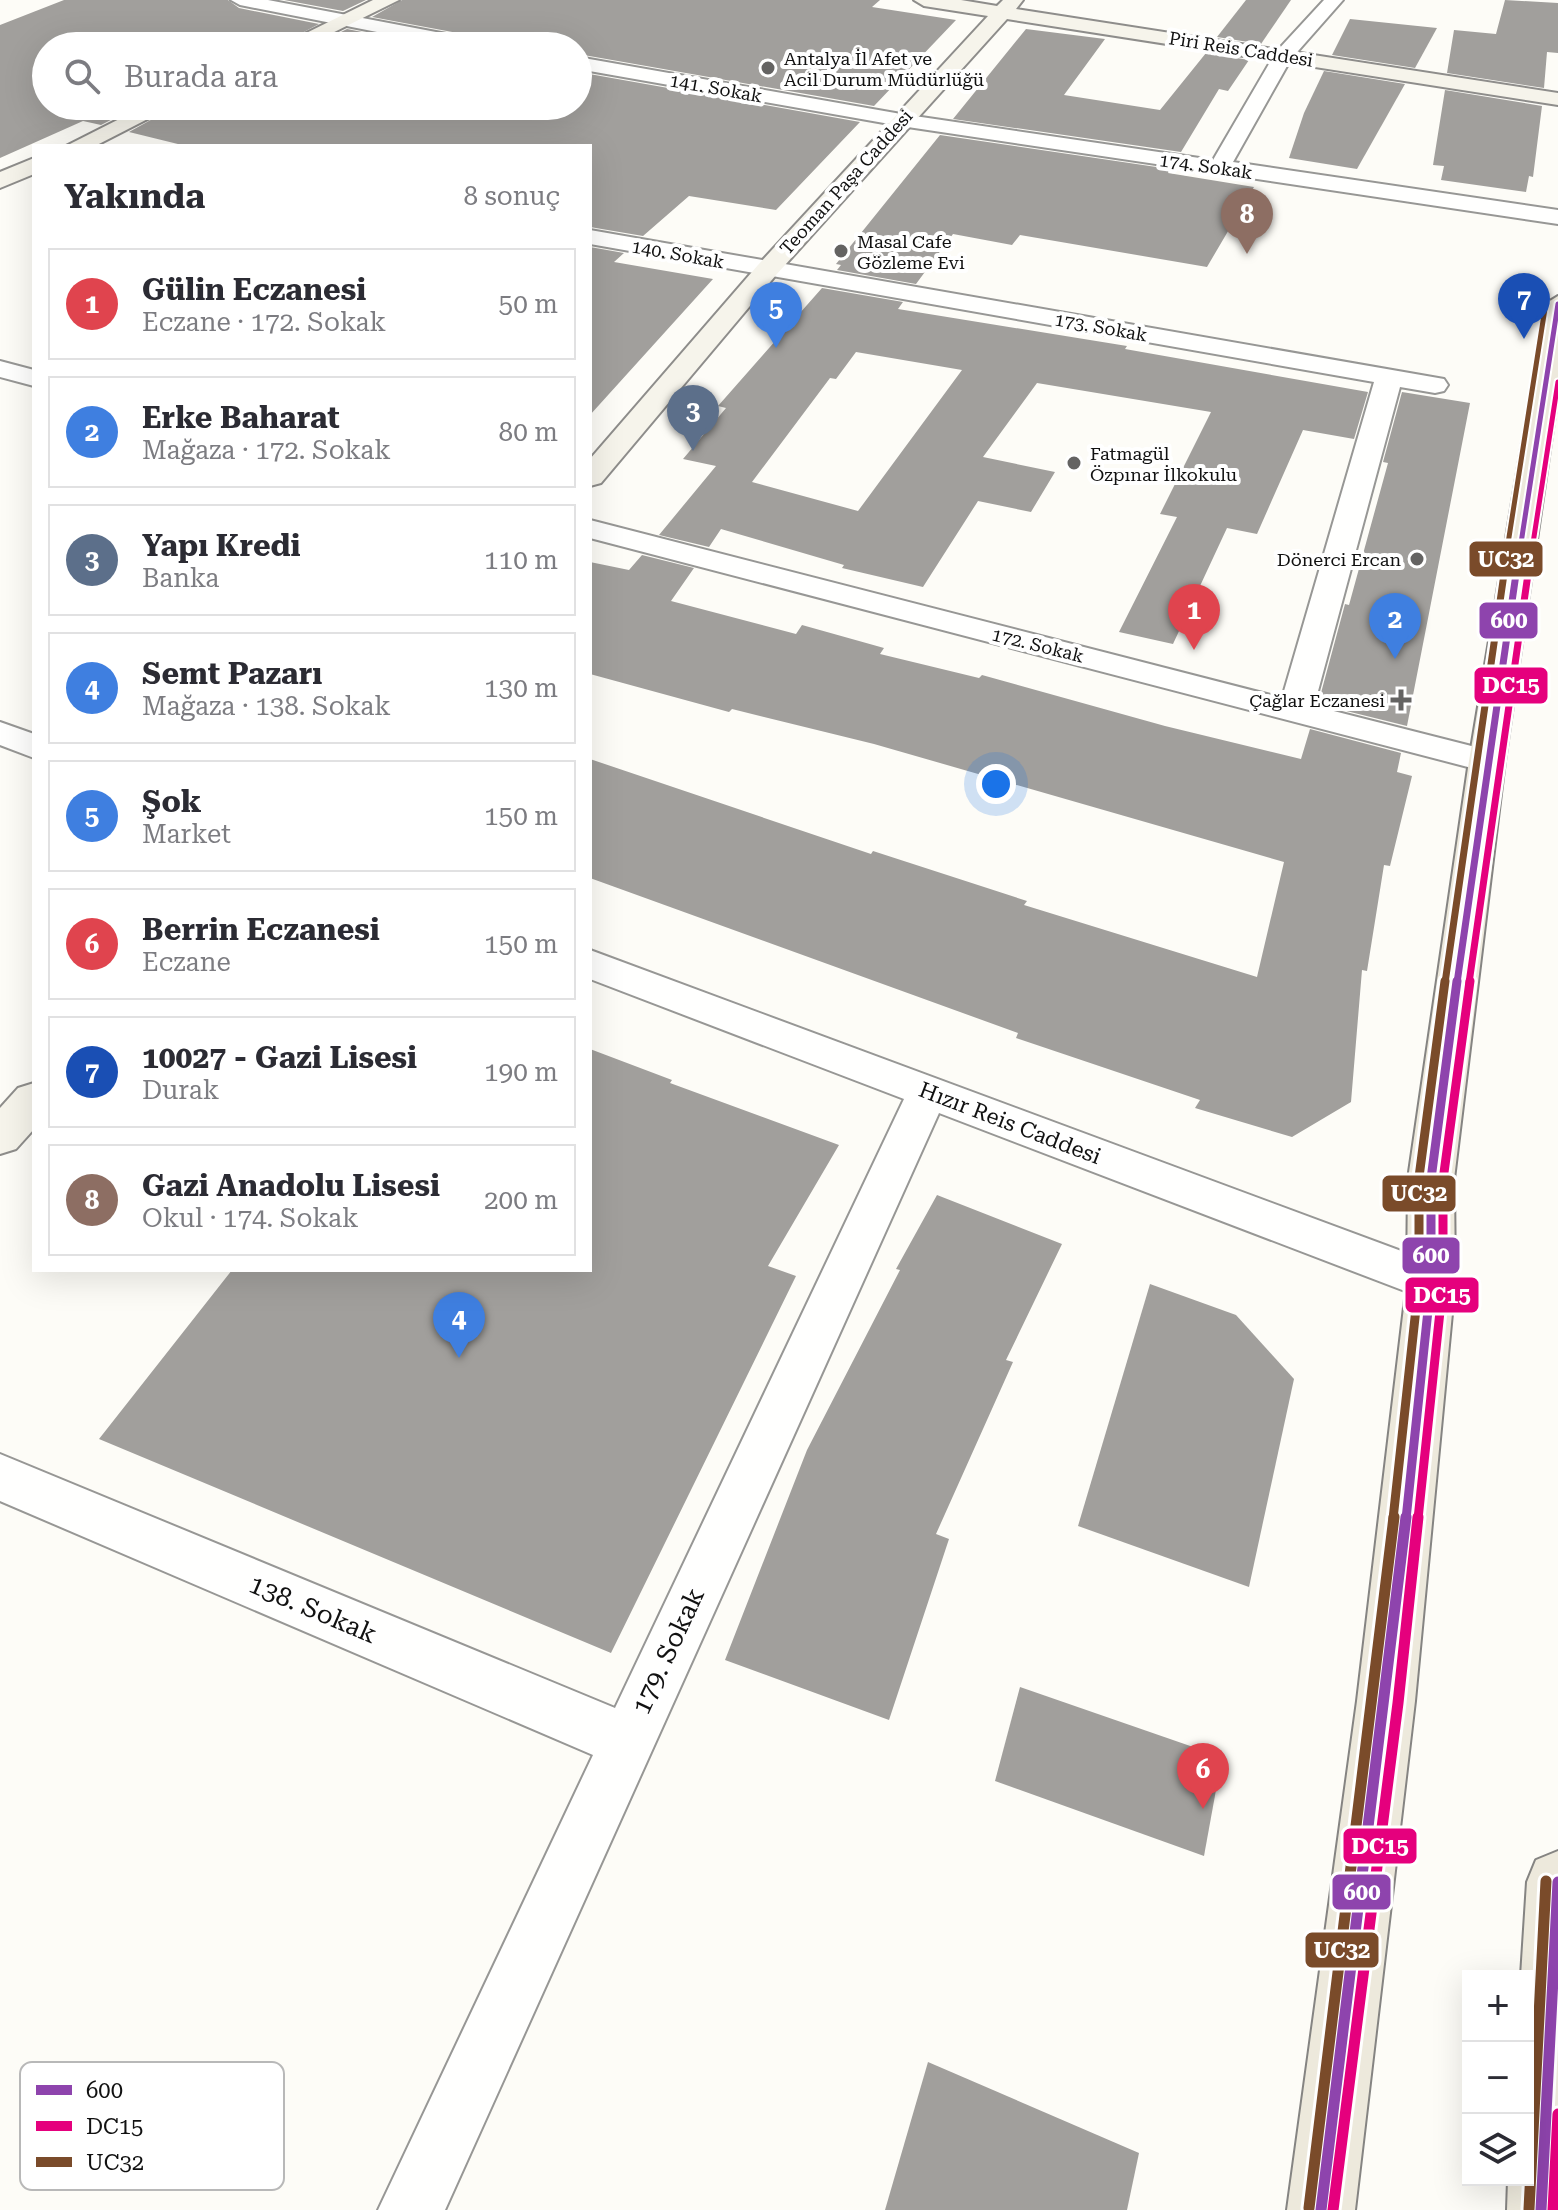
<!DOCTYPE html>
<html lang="tr">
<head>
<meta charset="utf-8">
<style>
	:root { --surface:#fff; --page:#f7f7f7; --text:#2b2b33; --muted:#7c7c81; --line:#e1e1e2; --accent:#646362 }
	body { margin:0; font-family:"Roboto Serif",serif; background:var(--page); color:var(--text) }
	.controls { position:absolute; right:24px; bottom:24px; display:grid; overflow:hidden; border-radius:0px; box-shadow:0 8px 32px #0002 }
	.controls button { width:72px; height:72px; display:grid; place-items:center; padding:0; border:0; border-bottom:2px solid var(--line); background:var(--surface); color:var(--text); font:40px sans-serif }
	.you { position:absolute; left:996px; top:784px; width:28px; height:28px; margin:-20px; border:6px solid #fff; border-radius:50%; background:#1a73e8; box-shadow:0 0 0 12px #1a73e833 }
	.badge { display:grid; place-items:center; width:52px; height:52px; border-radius:50%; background:var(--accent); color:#fff; font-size:26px; font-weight:700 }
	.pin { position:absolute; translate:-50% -66px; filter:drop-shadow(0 2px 4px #0008) }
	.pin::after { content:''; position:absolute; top:42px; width:28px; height:24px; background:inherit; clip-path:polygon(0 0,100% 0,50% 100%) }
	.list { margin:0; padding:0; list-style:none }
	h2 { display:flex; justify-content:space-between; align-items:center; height:104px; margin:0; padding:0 32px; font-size:34px }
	h2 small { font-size:26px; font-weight:400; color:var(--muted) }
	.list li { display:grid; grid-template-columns:52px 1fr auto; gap:24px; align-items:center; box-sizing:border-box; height:112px; margin:0 16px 16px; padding:0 16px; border:2px solid var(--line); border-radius:0px }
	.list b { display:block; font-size:30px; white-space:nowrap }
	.list p { margin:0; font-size:26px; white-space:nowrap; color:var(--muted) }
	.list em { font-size:26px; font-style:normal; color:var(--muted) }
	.icon { flex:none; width:44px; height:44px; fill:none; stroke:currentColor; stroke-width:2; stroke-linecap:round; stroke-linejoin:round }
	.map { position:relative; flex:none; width:1558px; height:2210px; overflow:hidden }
	.search { position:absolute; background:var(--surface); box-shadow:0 8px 32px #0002; left:32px; top:32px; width:560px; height:88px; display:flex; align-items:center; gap:20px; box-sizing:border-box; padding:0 28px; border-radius:44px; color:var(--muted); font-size:30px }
	.panel { position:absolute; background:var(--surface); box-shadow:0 8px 32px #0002; left:32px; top:144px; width:560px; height:1128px; border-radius:0px }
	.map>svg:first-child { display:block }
	.building { fill:#a19f9c; fill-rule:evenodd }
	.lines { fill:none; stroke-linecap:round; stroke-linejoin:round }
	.street-casing { stroke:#979795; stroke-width:4 }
	.secondary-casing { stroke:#8e8d8b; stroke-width:4 }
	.primary-casing { stroke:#858482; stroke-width:4 }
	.street { fill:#fffffe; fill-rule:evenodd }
	.secondary { fill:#f6f4eb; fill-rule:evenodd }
	.primary { fill:#ede9dc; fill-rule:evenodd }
	.bus-1-far3-casing { stroke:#fff; stroke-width:9 }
	.bus-1-far2-casing { stroke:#fff; stroke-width:12 }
	.bus-1-far1-casing { stroke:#fff; stroke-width:15 }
	.bus-1-casing { stroke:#fff; stroke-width:17 }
	.bus-2-far3-casing { stroke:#fff; stroke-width:9 }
	.bus-2-far2-casing { stroke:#fff; stroke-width:12 }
	.bus-2-far1-casing { stroke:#fff; stroke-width:15 }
	.bus-2-casing { stroke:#fff; stroke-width:17 }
	.bus-3-far3-casing { stroke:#fff; stroke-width:9 }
	.bus-3-far2-casing { stroke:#fff; stroke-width:12 }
	.bus-3-far1-casing { stroke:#fff; stroke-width:15 }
	.bus-3-casing { stroke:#fff; stroke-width:17 }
	.bus-1-far3 { stroke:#8e44ad; stroke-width:5 }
	.bus-1-far2 { stroke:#8e44ad; stroke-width:7 }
	.bus-1-far1 { stroke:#8e44ad; stroke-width:9 }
	.bus-1 { stroke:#8e44ad; stroke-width:11 }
	.bus-2-far3 { stroke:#e5007d; stroke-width:5 }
	.bus-2-far2 { stroke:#e5007d; stroke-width:7 }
	.bus-2-far1 { stroke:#e5007d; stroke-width:9 }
	.bus-2 { stroke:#e5007d; stroke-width:11 }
	.bus-3-far3 { stroke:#7a4b2a; stroke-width:5 }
	.bus-3-far2 { stroke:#7a4b2a; stroke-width:7 }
	.bus-3-far1 { stroke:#7a4b2a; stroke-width:9 }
	.bus-3 { stroke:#7a4b2a; stroke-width:11 }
	.poi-dot { fill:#646362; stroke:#fff; stroke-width:3 }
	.labels { text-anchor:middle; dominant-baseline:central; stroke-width:8; stroke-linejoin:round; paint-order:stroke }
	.far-street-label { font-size:18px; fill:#111; stroke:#fff }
	.far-poi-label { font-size:18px; fill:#111; stroke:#fff; text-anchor:start }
	.street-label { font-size:22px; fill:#111; stroke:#fff }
	.near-street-label { font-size:26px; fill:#111; stroke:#fff }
	.key { fill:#fff; stroke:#b8b8b8; stroke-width:2 }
	.key-label { font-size:22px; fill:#111 }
	.line-badge { stroke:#fff; stroke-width:3 }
	.badge-label { font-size:22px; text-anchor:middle; font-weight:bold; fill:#fff }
</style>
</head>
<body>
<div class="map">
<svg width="1558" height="2210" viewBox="0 0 1558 2210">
	<rect width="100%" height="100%" fill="#fdfcf7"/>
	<!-- building -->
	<g class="building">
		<path d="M64 0H228L239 8 319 24 277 46H46V106H138L101 125 83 121 0 158V25Z"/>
		<path d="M284 0H366L343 11Z"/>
		<path d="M402 0H880L872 7 956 20 874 106 578 54V46H491L479 37 372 17Z"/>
		<path d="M1246 0H1291L1261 44 1217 37Z"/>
		<path d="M1505 0 1558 3V53L1547 52 1544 88 1447 73 1454 30 1496 34Z"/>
		<path d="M1350 19 1437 28 1415 68 1332 55Z"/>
		<path d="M347 29 432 46H313Z"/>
		<path d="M1026 29 1105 39 1064 95 1160 110 1206 53 1249 60 1228 91 1219 89 1181 152 953 119Z"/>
		<path d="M1324 71 1405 84 1357 169 1289 158 1304 113Z"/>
		<path d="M578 72 860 122 776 210 689 196 643 236 590 227V146H186L129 132 176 106H578Z"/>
		<path d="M1445 90 1542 106 1533 177 1529 176 1526 192 1441 180 1444 166 1433 165Z"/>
		<path d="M940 135 1170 169 1168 173 1254 187 1207 267 1020 235 1012 245 953 234 916 284 837 270 841 265 836 264Z"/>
		<path d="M590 247 624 253 614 262 713 279 590 415Z"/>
		<path d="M822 288 903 302 898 309 1127 346 1125 349 1368 392 1354 439 1303 430 1257 534 1227 528 1173 644 1119 632 1177 517 1160 514 1211 412 1037 383 983 457 1055 472 1031 512 978 501 923 587 842 568 844 565 721 529 709 547 659 535 716 466 683 459 726 408 718 406ZM856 352 962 370 858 511 752 482 830 378 836 379Z"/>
		<path d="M1402 392 1470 403 1407 726 1318 704 1345 604 1349 605 1388 463 1383 462Z"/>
		<path d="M642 555 694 568 671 601 796 634 802 625 884 648 880 654 979 678 982 675 1165 726 1301 759 1310 729 1401 753 1397 772 1412 776 1390 866 1384 865 1367 971 1362 970 1351 1102 1292 1137 1195 1108 1200 1100 1016 1038 1018 1033 590 878V759L871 854 873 851 1027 901 1024 905 1257 977 1284 862 874 744 732 709 729 712 590 674V562L629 570Z"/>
		<path d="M590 1049 672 1080 670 1083 839 1145 768 1266 796 1276 611 1653 99 1439 232 1270H590Z"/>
		<path d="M937 1195 1062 1244 1006 1360 1013 1362 936 1534 949 1539 889 1720 725 1660 807 1450 900 1270 896 1269Z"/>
		<path d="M1150 1284 1236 1315 1294 1379 1249 1587 1078 1526Z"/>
		<path d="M1020 1687 1222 1757 1204 1856 995 1781Z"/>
		<path d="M928 2062 1139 2153 1127 2210H885Z"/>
	</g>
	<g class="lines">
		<!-- street casing -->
		<g class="street-casing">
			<g id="street">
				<path d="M231 0H268L478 40 488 46H448L240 5Z"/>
				<path d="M1324 0H1343L1291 59 1233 162 1558 210V224L901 126 578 69V57L901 114 1213 160 1276 52Z"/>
				<path d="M590 230 1444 379 1448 385 1444 391 1435 393 1400 387 1314 706 1499 753 1504 761 1499 769 1487 772 590 538V520L1282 698 1374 382 590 244Z"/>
				<path d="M0 361 34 370V386L0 377Z"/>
				<path d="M0 722 34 734V758L0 745Z"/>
				<path d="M590 950 1447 1268 1454 1282 1447 1296 1431 1301 939 1113 445 2210H378L593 1755 0 1501V1454L615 1708 904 1099 590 979Z"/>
			</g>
		</g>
		<!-- secondary casing -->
		<g class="secondary-casing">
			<g id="secondary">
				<path d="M373 0H399L306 46H280Z"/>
				<path d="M914 0H961L997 6 1003 0H1023L1016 9 1558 93V105L1007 19 776 275 601 483 590 486V459L758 265 988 16 924 6Z"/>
				<path d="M145 106H173L95 146H66Z"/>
				<path d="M34 158V174L0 188V172Z"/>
				<path d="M34 1083V1129L16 1149 0 1154V1108L18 1088Z"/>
			</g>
		</g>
		<!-- primary casing -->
		<g class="primary-casing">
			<g id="primary">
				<path d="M1558 296V394L1505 761 1454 1179 1455 1282 1415 1701 1355 2210H1287L1357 1701 1407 1282 1408 1179 1469 761 1545 304Z"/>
				<path d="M1558 1851V2210H1507L1508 2180H1528V1976H1521L1527 1882 1536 1860Z"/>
			</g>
		</g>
		<!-- street -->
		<use href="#street" class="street"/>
		<!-- secondary -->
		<use href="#secondary" class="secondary"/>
		<!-- primary -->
		<use href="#primary" class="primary"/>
		<!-- bus-1-far3 casing -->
		<g class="bus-1-far3-casing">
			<path id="bus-1-far3" d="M1517 569 1558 304"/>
		</g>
		<!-- bus-1-far2 casing -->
		<g class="bus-1-far2-casing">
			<path id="bus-1-far2" d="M1457 983 1517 567"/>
		</g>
		<!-- bus-1-far1 casing -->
		<g class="bus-1-far1-casing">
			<path id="bus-1-far1" d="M1406 1519 1431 1282V1179L1457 981"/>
		</g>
		<!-- bus-1 casing -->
		<g class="bus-1-casing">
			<g id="bus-1">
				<path d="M1321 2210 1406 1517"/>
				<path d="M1541 2210 1558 1882"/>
			</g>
		</g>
		<!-- bus-2-far3 casing -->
		<g class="bus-2-far3-casing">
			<path id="bus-2-far3" d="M1529 569 1558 382"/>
		</g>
		<!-- bus-2-far2 casing -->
		<g class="bus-2-far2-casing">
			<path id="bus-2-far2" d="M1469 983 1529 567"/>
		</g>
		<!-- bus-2-far1 casing -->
		<g class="bus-2-far1-casing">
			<path id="bus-2-far1" d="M1418 1519 1443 1283V1180L1470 981"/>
		</g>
		<!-- bus-2 casing -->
		<g class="bus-2-casing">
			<g id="bus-2">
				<path d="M1333 2210 1398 1703 1418 1517"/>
				<path d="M1553 2210 1558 2114"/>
			</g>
		</g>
		<!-- bus-3-far3 casing -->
		<g class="bus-3-far3-casing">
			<path id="bus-3-far3" d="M1504 569 1546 302"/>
		</g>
		<!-- bus-3-far2 casing -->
		<g class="bus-3-far2-casing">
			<path id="bus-3-far2" d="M1445 983 1505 567"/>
		</g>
		<!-- bus-3-far1 casing -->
		<g class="bus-3-far1-casing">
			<path id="bus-3-far1" d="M1393 1519 1419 1281V1177L1445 981"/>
		</g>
		<!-- bus-3 casing -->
		<g class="bus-3-casing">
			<g id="bus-3">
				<path d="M1309 2208 1394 1517"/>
				<path d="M1529 2209 1546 1881"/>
			</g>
		</g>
		<!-- bus-1-far3 -->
		<use href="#bus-1-far3" class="bus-1-far3"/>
		<!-- bus-1-far2 -->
		<use href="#bus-1-far2" class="bus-1-far2"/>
		<!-- bus-1-far1 -->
		<use href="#bus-1-far1" class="bus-1-far1"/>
		<!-- bus-1 -->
		<use href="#bus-1" class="bus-1"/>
		<!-- bus-2-far3 -->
		<use href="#bus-2-far3" class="bus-2-far3"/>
		<!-- bus-2-far2 -->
		<use href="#bus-2-far2" class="bus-2-far2"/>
		<!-- bus-2-far1 -->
		<use href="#bus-2-far1" class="bus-2-far1"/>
		<!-- bus-2 -->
		<use href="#bus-2" class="bus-2"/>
		<!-- bus-3-far3 -->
		<use href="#bus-3-far3" class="bus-3-far3"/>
		<!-- bus-3-far2 -->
		<use href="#bus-3-far2" class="bus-3-far2"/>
		<!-- bus-3-far1 -->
		<use href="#bus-3-far1" class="bus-3-far1"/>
		<!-- bus-3 -->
		<use href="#bus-3" class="bus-3"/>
	</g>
	<!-- markers -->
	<g class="poi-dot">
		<circle cx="768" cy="68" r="8"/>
		<circle cx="841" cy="251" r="8"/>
		<circle cx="1074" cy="463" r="8"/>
		<circle cx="1417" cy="559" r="8"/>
		<path d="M1397 688h8v8h8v8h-8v8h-8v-8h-8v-8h8z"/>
	</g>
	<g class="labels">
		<!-- far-street labels -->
		<g class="far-street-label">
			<text transform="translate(1241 49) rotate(9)">Piri Reis Caddesi</text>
			<text transform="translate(716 88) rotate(10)">141. Sokak</text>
			<text transform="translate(1206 166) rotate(8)">174. Sokak</text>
			<text transform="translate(846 182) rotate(-48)">Teoman Paşa Caddesi</text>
			<text transform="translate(678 254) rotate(10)">140. Sokak</text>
			<text transform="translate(1101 327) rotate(10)">173. Sokak</text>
			<text transform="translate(1038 645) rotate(14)">172. Sokak</text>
		</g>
		<!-- far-poi labels -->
		<g class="far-poi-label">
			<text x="784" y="58">Antalya İl Afet ve<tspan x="784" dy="21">Acil Durum Müdürlüğü</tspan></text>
			<text x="857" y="241">Masal Cafe<tspan x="857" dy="21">Gözleme Evi</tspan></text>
			<text x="1090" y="453">Fatmagül<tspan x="1090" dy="21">Özpınar İlkokulu</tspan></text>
			<text x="1401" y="559" text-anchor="end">Dönerci Ercan</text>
			<text x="1385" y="700" text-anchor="end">Çağlar Eczanesi</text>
		</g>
		<!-- street labels -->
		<g class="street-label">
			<text transform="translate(1010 1123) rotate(21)">Hızır Reis Caddesi</text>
		</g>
		<!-- near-street labels -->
		<g class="near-street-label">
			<text transform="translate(313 1609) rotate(23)">138. Sokak</text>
			<text transform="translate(668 1651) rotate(-65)">179. Sokak</text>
		</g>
	</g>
	<!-- legend -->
	<rect x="20" y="2062" width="264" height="128" rx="12" class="key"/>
	<rect x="36" y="2085" width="36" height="10" fill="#8e44ad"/>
	<rect x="36" y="2121" width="36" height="10" fill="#e5007d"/>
	<rect x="36" y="2157" width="36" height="10" fill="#7a4b2a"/>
	<g class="key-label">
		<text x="86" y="2098">600</text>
		<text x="86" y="2134">DC15</text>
		<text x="86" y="2170">UC32</text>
	</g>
	<g class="line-badge">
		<rect x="1468" y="540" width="76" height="38" rx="8" fill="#7a4b2a"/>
		<rect x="1478" y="601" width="61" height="39" rx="8" fill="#8e44ad"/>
		<rect x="1473" y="666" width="76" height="39" rx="8" fill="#e5007d"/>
		<rect x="1381" y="1174" width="76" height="39" rx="8" fill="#7a4b2a"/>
		<rect x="1401" y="1236" width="60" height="39" rx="8" fill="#8e44ad"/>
		<rect x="1404" y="1276" width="76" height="38" rx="8" fill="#e5007d"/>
		<rect x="1342" y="1827" width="76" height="38" rx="8" fill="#e5007d"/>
		<rect x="1331" y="1873" width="61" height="38" rx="8" fill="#8e44ad"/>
		<rect x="1304" y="1931" width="76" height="38" rx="8" fill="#7a4b2a"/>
	</g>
	<g class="badge-label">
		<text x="1506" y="567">UC32</text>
		<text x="1509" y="628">600</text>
		<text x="1511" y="693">DC15</text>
		<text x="1419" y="1201">UC32</text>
		<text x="1431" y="1263">600</text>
		<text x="1442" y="1303">DC15</text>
		<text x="1380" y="1854">DC15</text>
		<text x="1362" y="1900">600</text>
		<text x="1342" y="1958">UC32</text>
	</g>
</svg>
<div class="controls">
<button>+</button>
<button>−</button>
<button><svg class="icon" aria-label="layers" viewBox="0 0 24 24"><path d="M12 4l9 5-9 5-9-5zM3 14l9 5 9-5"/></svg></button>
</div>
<div class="you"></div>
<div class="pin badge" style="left:1194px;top:650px;background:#e0444e">1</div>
<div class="pin badge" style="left:1395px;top:659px;background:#3f7fe0">2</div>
<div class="pin badge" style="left:693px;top:451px;background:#5c6f8a">3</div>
<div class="pin badge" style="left:459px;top:1358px;background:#3f7fe0">4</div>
<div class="pin badge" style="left:776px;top:348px;background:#3f7fe0">5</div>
<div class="pin badge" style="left:1203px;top:1809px;background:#e0444e">6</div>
<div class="pin badge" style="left:1524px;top:339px;background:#1a4fb4">7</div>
<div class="pin badge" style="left:1247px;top:254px;background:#8d6e63">8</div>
<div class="search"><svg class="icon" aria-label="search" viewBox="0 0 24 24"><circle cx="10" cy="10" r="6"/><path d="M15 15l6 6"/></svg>Burada ara</div>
<section class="panel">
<h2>Yakında<small>8 sonuç</small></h2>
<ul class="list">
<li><span class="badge" style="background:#e0444e">1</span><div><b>Gülin Eczanesi</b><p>Eczane · 172. Sokak</p></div><em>50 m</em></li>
<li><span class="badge" style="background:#3f7fe0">2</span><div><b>Erke Baharat</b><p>Mağaza · 172. Sokak</p></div><em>80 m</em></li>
<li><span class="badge" style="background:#5c6f8a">3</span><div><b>Yapı Kredi</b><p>Banka</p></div><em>110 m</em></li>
<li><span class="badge" style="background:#3f7fe0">4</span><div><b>Semt Pazarı</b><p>Mağaza · 138. Sokak</p></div><em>130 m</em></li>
<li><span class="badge" style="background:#3f7fe0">5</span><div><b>Şok</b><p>Market</p></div><em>150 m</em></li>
<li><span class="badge" style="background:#e0444e">6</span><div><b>Berrin Eczanesi</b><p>Eczane</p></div><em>150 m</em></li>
<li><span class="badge" style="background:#1a4fb4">7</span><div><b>10027 - Gazi Lisesi</b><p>Durak</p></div><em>190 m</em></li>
<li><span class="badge" style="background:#8d6e63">8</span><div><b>Gazi Anadolu Lisesi</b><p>Okul · 174. Sokak</p></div><em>200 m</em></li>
</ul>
</section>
</div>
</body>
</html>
